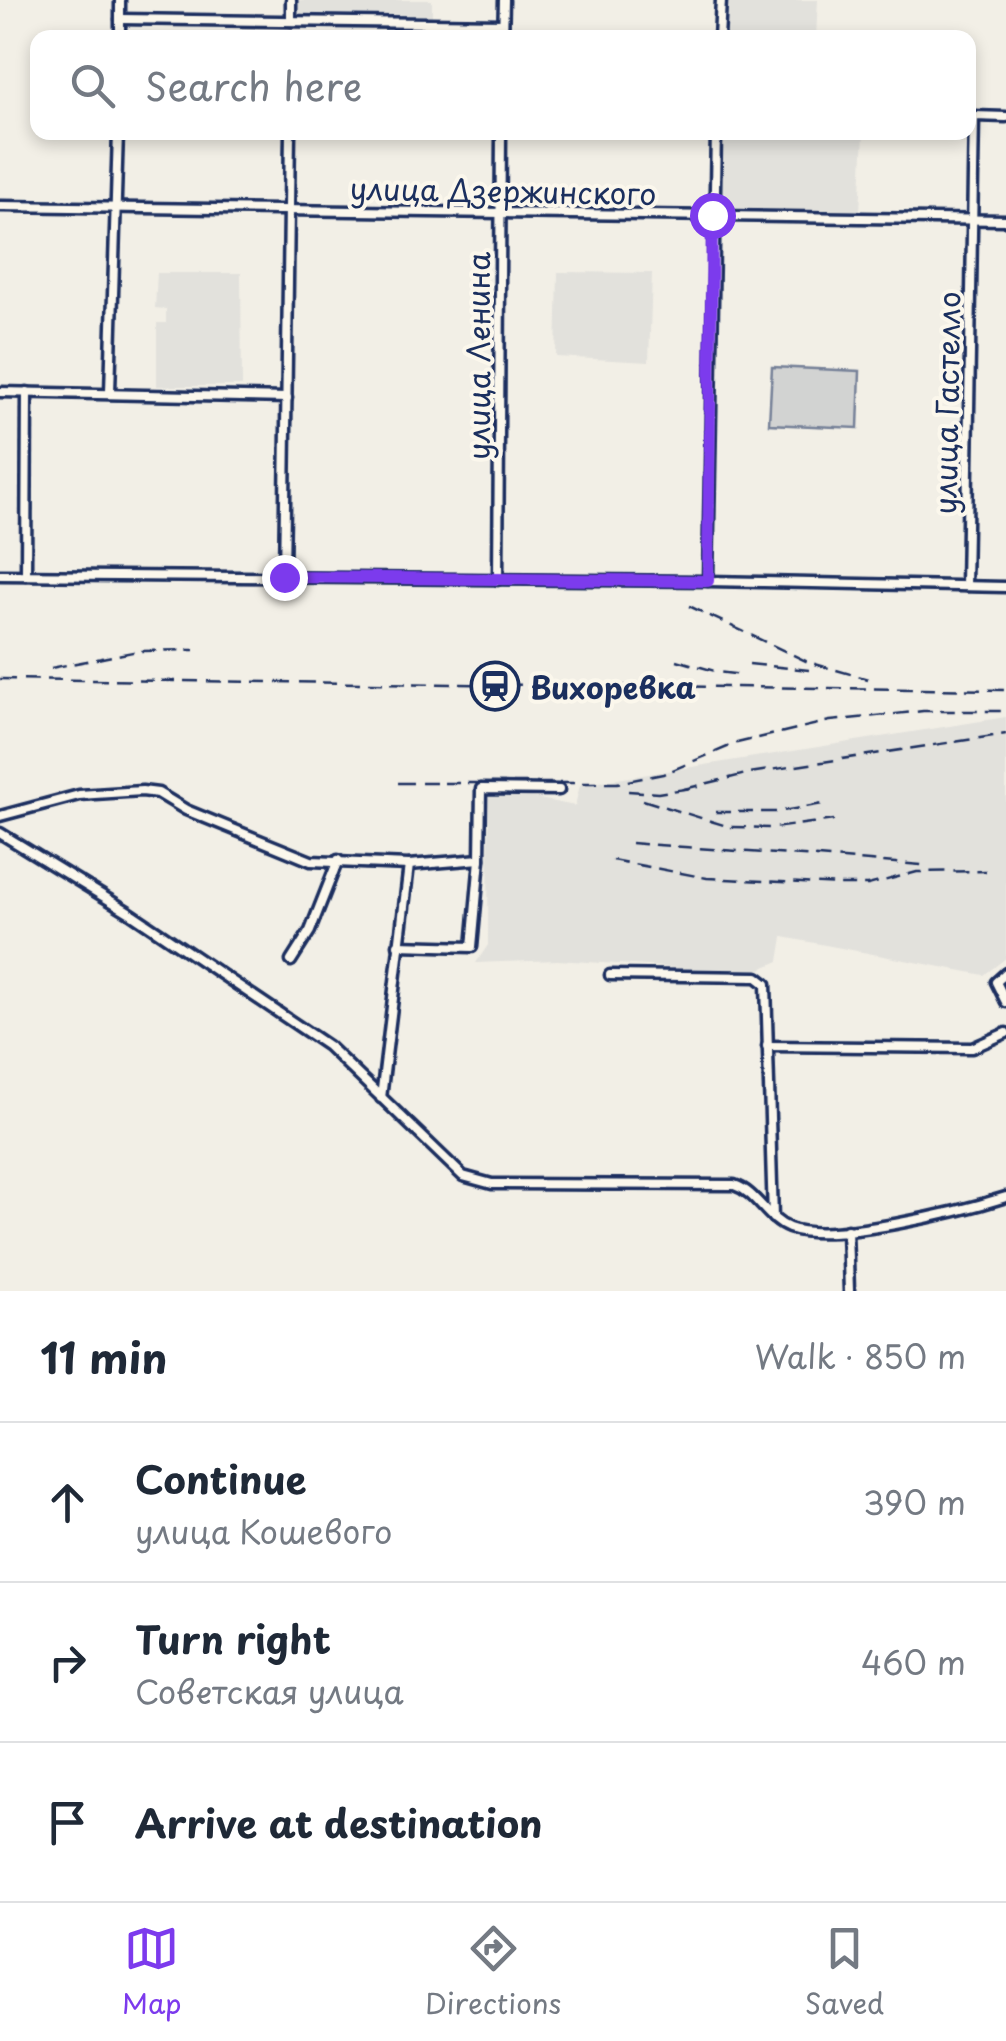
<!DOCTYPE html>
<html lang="en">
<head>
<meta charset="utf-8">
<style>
	:root { --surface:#fff; --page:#f2f2f3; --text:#1f2937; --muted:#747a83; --line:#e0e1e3; --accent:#7c3aed }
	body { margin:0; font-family:"Playpen Sans",sans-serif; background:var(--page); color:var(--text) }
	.stop { position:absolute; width:30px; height:30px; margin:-22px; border:8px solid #7c3aed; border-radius:50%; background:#fff }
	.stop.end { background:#7c3aed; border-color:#fff; box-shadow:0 2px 10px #0008 }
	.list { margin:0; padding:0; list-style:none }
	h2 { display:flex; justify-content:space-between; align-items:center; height:130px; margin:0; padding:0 40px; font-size:42px }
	h2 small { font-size:32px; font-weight:400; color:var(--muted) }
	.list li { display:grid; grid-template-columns:65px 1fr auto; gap:30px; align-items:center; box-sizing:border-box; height:160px; padding:0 40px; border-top:2px solid var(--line) }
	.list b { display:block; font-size:38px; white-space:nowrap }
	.list p { margin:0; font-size:32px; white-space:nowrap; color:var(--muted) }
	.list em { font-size:32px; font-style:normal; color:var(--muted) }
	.icon { flex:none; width:55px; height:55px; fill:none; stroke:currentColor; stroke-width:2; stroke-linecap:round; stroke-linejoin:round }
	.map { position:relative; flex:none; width:1006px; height:1291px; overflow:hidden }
	.search { position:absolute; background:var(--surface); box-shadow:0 5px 15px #0003; left:30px; right:30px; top:30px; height:110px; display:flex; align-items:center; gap:25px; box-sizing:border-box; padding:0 35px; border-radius:20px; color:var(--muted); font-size:38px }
	.sheet { height:610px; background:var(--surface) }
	nav { display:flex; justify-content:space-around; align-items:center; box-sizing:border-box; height:140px; border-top:2px solid var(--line); background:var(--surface); font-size:28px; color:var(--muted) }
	nav a { display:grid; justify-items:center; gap:5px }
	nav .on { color:var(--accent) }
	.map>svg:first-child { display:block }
	.built { fill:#e2e1dc }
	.green { fill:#d2d3d2; stroke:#768198; stroke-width:2.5 }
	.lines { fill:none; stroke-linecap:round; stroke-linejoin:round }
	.minor-casing { stroke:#1b2f5e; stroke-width:15 }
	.minor { stroke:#fbf7ec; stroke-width:8 }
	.rail { stroke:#1b2f5e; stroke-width:2.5; stroke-dasharray:15 8; stroke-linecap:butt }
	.route { stroke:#7c3aed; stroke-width:12 }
	.labels { text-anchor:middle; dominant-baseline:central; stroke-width:8; stroke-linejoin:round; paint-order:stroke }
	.street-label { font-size:30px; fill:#1b2f5e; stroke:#fbf7ec }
	.poi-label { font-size:30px; font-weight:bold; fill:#1b2f5e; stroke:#fbf7ec; text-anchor:start }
</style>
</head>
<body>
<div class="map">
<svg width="1006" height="1291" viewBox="0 0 1006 1291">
	<rect width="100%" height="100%" fill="#f2efe6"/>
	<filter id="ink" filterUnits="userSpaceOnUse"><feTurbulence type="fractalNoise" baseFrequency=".01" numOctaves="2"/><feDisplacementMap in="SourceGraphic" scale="20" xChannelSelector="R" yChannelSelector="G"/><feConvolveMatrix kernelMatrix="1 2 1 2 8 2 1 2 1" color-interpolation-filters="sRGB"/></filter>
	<g filter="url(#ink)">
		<!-- built -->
		<g class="built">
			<path d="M295 0H432V16L295 14Z"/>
			<path d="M724 0H818L816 37 722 38Z"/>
			<path d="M720 133H864L860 212 719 208Z"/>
			<path d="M558 272 652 273 649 362 556 357Z"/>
			<path d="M157 273H241L242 386H157V323H166V309L155 308Z"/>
			<path d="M1006 717V958L984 975 783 937 779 961 751 973 558 960 476 963 488 945 489 789 575 806 580 785Z"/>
		</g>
		<!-- green -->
		<path class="green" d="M772 367 860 371 858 428 769 424Z"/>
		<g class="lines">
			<!-- minor casing -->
			<g class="minor-casing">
				<g id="minor">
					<path d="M291 0V21"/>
					<path d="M120 19 503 24"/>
					<path d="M120 38V0"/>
					<path d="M503 38 504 0"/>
					<path d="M719 38 721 0"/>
					<path d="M0 206 1006 220"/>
					<path d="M0 392 287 398"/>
					<path d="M110 392 118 132"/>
					<path d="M0 575 708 581 1006 587"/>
					<path d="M26 575 27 392"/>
					<path d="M284 577 290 132"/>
					<path d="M498 580 501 132"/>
					<path d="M708 581 716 132"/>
					<path d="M966 586 974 116 1006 117"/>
					<path d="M0 816 79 795 142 791 158 793 186 810 311 861 409 865 480 859"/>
					<path d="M0 833 129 912 328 1046 463 1176 492 1184 734 1185C757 1192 766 1219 789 1228 830 1244 962 1211 1006 1197"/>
					<path d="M398 945 472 947 480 859 481 789 559 790"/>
					<path d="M291 961 310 931 338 860"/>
					<path d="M1006 973 996 982 1006 1002"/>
					<path d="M610 975 757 977 766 984 773 1218"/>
					<path d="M767 1046 972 1048 1006 1033"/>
					<path d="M381 1098 409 865"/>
					<path d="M847 1230 849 1291"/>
				</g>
			</g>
			<!-- minor -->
			<use href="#minor" class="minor"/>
			<!-- rail -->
			<g class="rail">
				<path d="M689 606 808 662 868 679"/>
				<path d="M677 660 718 672 742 675"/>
				<path d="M749 664 809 670"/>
				<path d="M51 668 138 651 194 650"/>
				<path d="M0 679 1006 690"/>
				<path d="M398 783H617L663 774 737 743 830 721 923 711H1006"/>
				<path d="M684 789 750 773 1006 734"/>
				<path d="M628 791 658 793 698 787"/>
				<path d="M643 800 730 827 774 828 834 820"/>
				<path d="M715 812H776L829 803"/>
				<path d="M631 843 922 865"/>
				<path d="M612 860 707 878 840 885H868L917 872 986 871"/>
			</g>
		</g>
	</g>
	<g class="lines" filter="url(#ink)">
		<!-- route -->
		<path class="route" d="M284 577 708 581 712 215"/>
	</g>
	<!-- icons -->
	<defs>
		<g id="station-ring" transform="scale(2.5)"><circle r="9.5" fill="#fbf7ec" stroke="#1b2f5e" stroke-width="1.5"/><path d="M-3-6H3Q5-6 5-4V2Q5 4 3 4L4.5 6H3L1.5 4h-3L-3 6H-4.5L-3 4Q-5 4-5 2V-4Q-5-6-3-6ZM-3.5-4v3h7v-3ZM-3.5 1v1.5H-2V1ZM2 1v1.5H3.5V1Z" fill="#1b2f5e"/></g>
	</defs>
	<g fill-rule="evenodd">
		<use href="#station-ring" x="495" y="686"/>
	</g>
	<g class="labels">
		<!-- street labels -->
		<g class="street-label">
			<text transform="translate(503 190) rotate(1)">улица Дзержинского</text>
			<text transform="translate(477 356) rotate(-90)">улица Ленина</text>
			<text transform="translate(946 403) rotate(-89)">улица Гастелло</text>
		</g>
		<!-- poi labels -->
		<g class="poi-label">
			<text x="530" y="686">Вихоревка</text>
		</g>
	</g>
</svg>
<div class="stop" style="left:712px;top:215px"></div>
<div class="stop end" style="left:284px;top:577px"></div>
<div class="search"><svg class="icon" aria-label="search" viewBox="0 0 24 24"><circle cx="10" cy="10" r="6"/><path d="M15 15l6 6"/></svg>Search here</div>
</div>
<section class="sheet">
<h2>11 min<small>Walk · 850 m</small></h2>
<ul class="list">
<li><svg class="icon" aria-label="ahead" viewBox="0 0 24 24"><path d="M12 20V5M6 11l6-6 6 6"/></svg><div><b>Continue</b><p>улица Кошевого</p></div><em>390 m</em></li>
<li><svg class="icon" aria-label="right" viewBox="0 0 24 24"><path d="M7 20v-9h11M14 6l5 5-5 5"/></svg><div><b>Turn right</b><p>Советская улица</p></div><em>460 m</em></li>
<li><svg class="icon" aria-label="arrive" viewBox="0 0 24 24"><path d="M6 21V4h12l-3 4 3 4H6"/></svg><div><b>Arrive at destination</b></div></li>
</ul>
</section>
<nav>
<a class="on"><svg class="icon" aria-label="map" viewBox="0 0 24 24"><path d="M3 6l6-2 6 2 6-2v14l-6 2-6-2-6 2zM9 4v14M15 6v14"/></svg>Map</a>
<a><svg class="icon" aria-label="directions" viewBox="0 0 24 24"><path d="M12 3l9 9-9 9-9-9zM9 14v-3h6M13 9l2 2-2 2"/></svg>Directions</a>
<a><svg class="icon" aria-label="saved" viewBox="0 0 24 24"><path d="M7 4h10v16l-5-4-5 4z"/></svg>Saved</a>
</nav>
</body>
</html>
